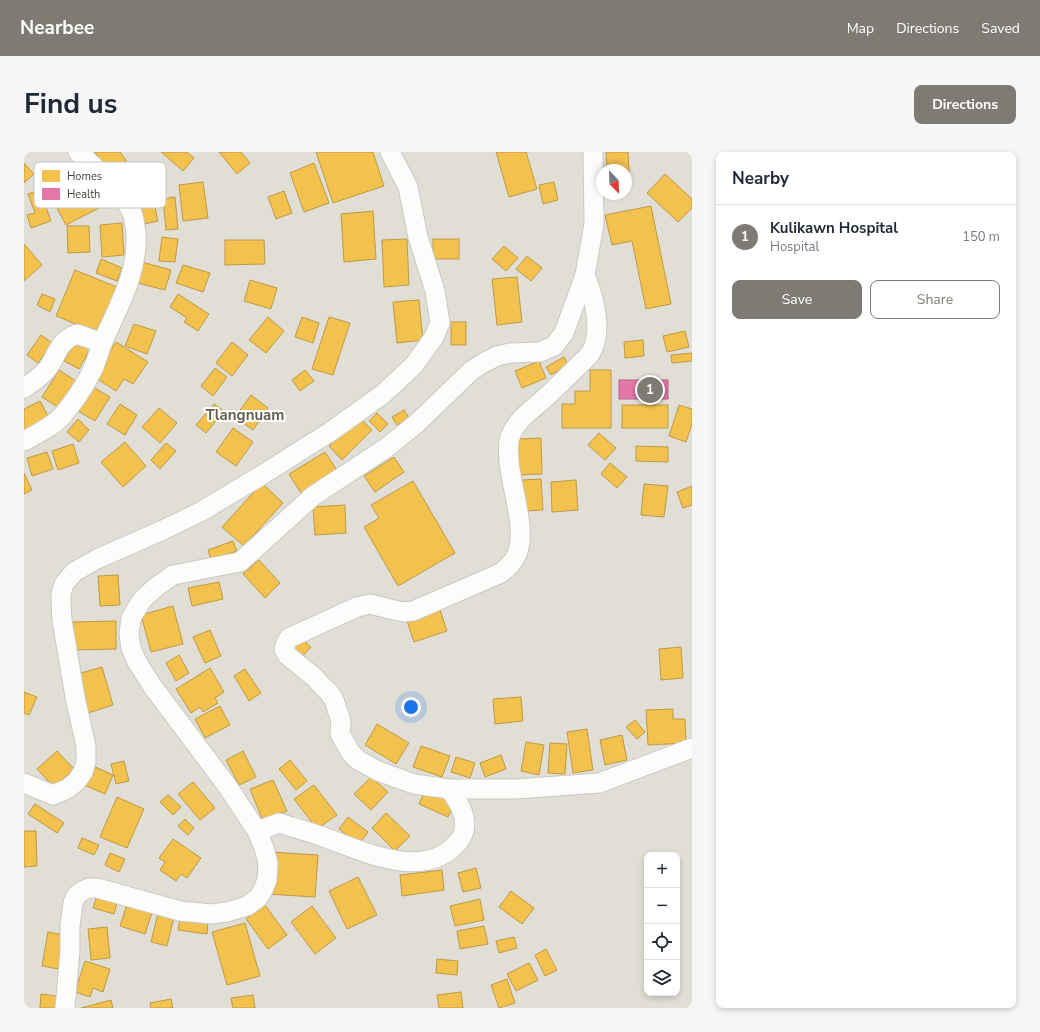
<!DOCTYPE html>
<html lang="en">
<head>
<meta charset="utf-8">
<style>
	:root { --surface:#fff; --page:#f6f6f7; --text:#1f2937; --muted:#747a83; --line:#e0e1e3; --accent:#7d7b73 }
	body { margin:0; font-family:"Nunito Sans",sans-serif; background:var(--page); color:var(--text) }
	.controls { position:absolute; right:12px; bottom:12px; display:grid; overflow:hidden; border-radius:8px; box-shadow:0 2px 6px #0003 }
	.controls button { width:36px; height:36px; display:grid; place-items:center; padding:0; border:0; border-bottom:1px solid var(--line); background:var(--surface); color:var(--text); font:20px sans-serif }
	.compass { position:absolute; left:572px; top:12px; width:36px; height:36px; border-radius:50%; background:var(--surface); box-shadow:0 2px 6px #0003; rotate:157deg }
	.you { position:absolute; left:387px; top:555px; width:14px; height:14px; margin:-10px; border:3px solid #fff; border-radius:50%; background:#1a73e8; box-shadow:0 0 0 6px #1a73e833 }
	.badge { display:grid; place-items:center; width:26px; height:26px; border-radius:50%; background:var(--accent); color:#fff; font-size:13px; font-weight:700 }
	.pin { position:absolute; translate:-50% -50%; border:2px solid #fff; box-shadow:0 1px 4px #0006 }
	.list { margin:0; padding:0; list-style:none }
	h2 { display:flex; justify-content:space-between; align-items:center; height:52px; margin:0; padding:0 16px; font-size:17px }
	h2 small { font-size:13px; font-weight:400; color:var(--muted) }
	.list li { display:grid; grid-template-columns:26px 1fr auto; gap:12px; align-items:center; box-sizing:border-box; height:64px; padding:0 16px; border-top:1px solid var(--line) }
	.list b { display:block; font-size:15px; white-space:nowrap }
	.list p { margin:0; font-size:13px; white-space:nowrap; color:var(--muted) }
	.list em { font-size:13px; font-style:normal; color:var(--muted) }
	.actions { display:flex; gap:8px; padding:12px 16px }
	.actions a { flex:1; padding:9px 0; border:1px solid var(--accent); border-radius:8px; text-align:center; font-size:14px; color:var(--accent) }
	.actions .main { background:var(--accent); color:#fff }
	.icon { flex:none; width:22px; height:22px; fill:none; stroke:currentColor; stroke-width:2; stroke-linecap:round; stroke-linejoin:round }
	.map { position:relative; flex:none; width:668px; height:856px; overflow:hidden; border-radius:8px }
	header { display:flex; align-items:center; gap:24px; box-sizing:border-box; height:56px; padding:0 20px; background:var(--accent); color:#fff }
	header strong { font-size:19px }
	nav { display:flex; gap:22px; margin-inline-start:auto; font-size:14px }
	.intro { display:flex; align-items:center; justify-content:space-between; box-sizing:border-box; height:96px; padding:0 24px }
	h1 { margin:0; font-size:28px }
	.button { padding:10px 18px; border-radius:8px; background:var(--accent); color:#fff; font-size:14px; font-weight:700 }
	main { display:flex; gap:24px; padding:0 24px }
	aside { flex:1; background:var(--surface); border-radius:8px; box-shadow:0 2px 6px #0003 }
	.map>svg:first-child { display:block }
	.residential { fill:#e1ded5; fill-rule:evenodd }
	.homes { fill:#f2c14e; stroke:#bd9a46 }
	.health { fill:#e377a8; stroke:#b26686 }
	.lines { fill:none; stroke-linecap:round; stroke-linejoin:round }
	.street-casing { stroke:#c9c8c3; stroke-width:21 }
	.street { stroke:#fcfcfb; stroke-width:19 }
	.labels { text-anchor:middle; dominant-baseline:central; stroke-width:4; stroke-linejoin:round; paint-order:stroke }
	.district-label { font-size:15px; font-weight:bold; fill:#635d4d; stroke:#fff }
	.key { fill:#fff; stroke:#c6c5c2; stroke-width:1 }
	.key-label { font-size:11px; fill:#413e35 }
</style>
</head>
<body>
<header>
<strong>Nearbee</strong>
<nav><a>Map</a><a>Directions</a><a>Saved</a></nav>
</header>
<div class="intro"><h1>Find us</h1><a class="button">Directions</a></div>
<main>
<div class="map">
<svg width="668" height="856" viewBox="0 0 668 856">
	<rect width="100%" height="100%" fill="#edece7"/>
	<!-- residential -->
	<path class="residential" d="M0 0H668V856H0ZM578 18H602V42H578ZM623 703H653V841H623Z"/>
	<!-- homes -->
	<g class="homes">
		<path d="M71 0H96L107 16 90 28Z"/>
		<path d="M137 0H163L170 6 159 19Z"/>
		<path d="M195 0H217L226 11 213 22Z"/>
		<path d="M292 0H349L360 34 309 51Z"/>
		<path d="M472 0H502L513 37 485 45Z"/>
		<path d="M582 0H604L605 20H602V18H583Z"/>
		<path d="M0 11 10 22 0 31Z"/>
		<path d="M290 11 305 51 280 60 266 21Z"/>
		<path d="M641 22 668 47V56L654 70 623 41Z"/>
		<path d="M63 23 79 54 42 73 26 43Z"/>
		<path d="M179 30 184 66 159 69 155 33Z"/>
		<path d="M530 30 534 48 519 52 515 33Z"/>
		<path d="M16 38 27 69 7 76 3 63 11 61 4 42Z"/>
		<path d="M260 39 268 61 252 67 244 45Z"/>
		<path d="M151 45 154 77 142 78 139 47Z"/>
		<path d="M129 46 134 69 120 72 115 49Z"/>
		<path d="M627 54 647 152 622 157 608 89 588 93 581 63Z"/>
		<path d="M349 59 352 107 320 110 317 62Z"/>
		<path d="M98 71 100 103 78 105 76 73Z"/>
		<path d="M43 74H65L66 100 44 101Z"/>
		<path d="M138 85 154 87 151 110 135 109Z"/>
		<path d="M383 87 385 133 360 135 358 88Z"/>
		<rect x="409" y="87" width="26" height="20"/>
		<path d="M201 88H240L241 112 201 113Z"/>
		<path d="M0 92 18 113 0 129Z"/>
		<path d="M480 94 494 106 482 119 468 107Z"/>
		<path d="M503 104 518 116 507 129 492 117Z"/>
		<path d="M77 107 98 116 93 129 72 121Z"/>
		<path d="M118 110 147 118 141 138 113 131Z"/>
		<path d="M159 113 186 121 179 140 152 131Z"/>
		<path d="M51 118 93 135 74 181 32 164Z"/>
		<path d="M493 125 498 170 473 173 468 127Z"/>
		<path d="M226 128 253 136 247 157 220 149Z"/>
		<path d="M18 142 31 147 26 160 13 153Z"/>
		<path d="M154 142 185 162 174 179 160 170 163 166 146 155Z"/>
		<path d="M395 148 399 188 373 191 369 150Z"/>
		<path d="M244 165 260 179 242 201 225 188Z"/>
		<path d="M278 165 295 171 289 191 271 185Z"/>
		<path d="M305 165 326 171 309 223 288 217Z"/>
		<rect x="427" y="170" width="15" height="23"/>
		<path d="M110 172 132 179 123 202 101 194Z"/>
		<path d="M661 179 665 195 643 200 639 184Z"/>
		<path d="M17 183 28 191 14 211 3 203Z"/>
		<path d="M619 188 620 204 601 206 600 190Z"/>
		<path d="M51 189 66 197 55 217 40 209Z"/>
		<path d="M92 190 124 210 109 232 100 227 92 239 70 225Z"/>
		<path d="M208 190 224 203 208 224 192 211Z"/>
		<path d="M668 201V209L648 211 647 203Z"/>
		<path d="M540 205 544 213 527 223 522 215Z"/>
		<path d="M515 209 522 226 498 236 491 219Z"/>
		<path d="M191 216 203 225 189 244 177 234Z"/>
		<path d="M35 218 52 229 35 256 18 245Z"/>
		<path d="M281 218 290 229 276 239 268 228Z"/>
		<path d="M566 218H587V276H538V252H551V239H566Z"/>
		<path d="M69 235 86 245 71 269 54 259Z"/>
		<path d="M227 243 244 256 229 278 211 265Z"/>
		<path d="M16 249 27 269 0 283V257Z"/>
		<path d="M96 252 113 263 101 283 83 272Z"/>
		<path d="M190 252 200 259 182 281 172 273Z"/>
		<rect x="598" y="253" width="46" height="23"/>
		<path d="M655 253 668 257V272L662 290 645 284Z"/>
		<path d="M135 256 153 271 136 291 118 275Z"/>
		<path d="M380 258 385 266 373 273 368 265Z"/>
		<path d="M353 261 364 272 356 280 345 269Z"/>
		<path d="M335 265 348 278 318 308 305 294Z"/>
		<path d="M54 267 65 278 55 290 43 280Z"/>
		<path d="M209 276 229 290 212 314 192 300Z"/>
		<path d="M575 281 592 296 581 308 564 293Z"/>
		<path d="M517 286 518 322 495 323 494 287Z"/>
		<path d="M101 290 122 314 99 335 77 310Z"/>
		<path d="M142 291 152 299 136 317 127 308Z"/>
		<path d="M49 292 55 311 34 318 28 299Z"/>
		<path d="M612 294 644 295V310L612 309Z"/>
		<path d="M23 300 29 317 8 324 3 306Z"/>
		<path d="M301 300 313 318 277 341 265 322Z"/>
		<path d="M370 305 380 320 351 340 340 324Z"/>
		<path d="M586 311 603 325 593 336 577 322Z"/>
		<path d="M0 321 8 338 0 342Z"/>
		<path d="M517 327 519 358 501 359 498 328Z"/>
		<path d="M552 328 554 358 528 360 527 330Z"/>
		<path d="M389 329 431 401 374 434 340 375 355 366 347 353Z"/>
		<path d="M238 331 259 351 220 394 198 375Z"/>
		<path d="M620 332 644 334 640 365 617 363Z"/>
		<path d="M668 334V353L659 356 653 340Z"/>
		<path d="M321 353 322 381 291 383 289 355Z"/>
		<path d="M209 389 213 399 187 408 184 398Z"/>
		<path d="M235 408 256 431 241 446 219 422Z"/>
		<path d="M94 423 96 453 76 454 74 424Z"/>
		<path d="M195 430 199 447 168 454 164 436Z"/>
		<path d="M149 454 159 492 127 500 117 463Z"/>
		<path d="M415 455 423 479 390 490 382 466Z"/>
		<path d="M92 469V497L49 498V470Z"/>
		<path d="M186 478 197 504 181 511 169 485Z"/>
		<path d="M278 487 287 495 277 506 268 497Z"/>
		<path d="M657 495 659 526 637 528 635 497Z"/>
		<path d="M155 503 165 521 152 529 142 511Z"/>
		<path d="M78 515 89 553 64 561 53 522Z"/>
		<path d="M186 516 200 540 191 546 194 551 179 560 176 555 167 561 152 537Z"/>
		<path d="M221 517 237 541 225 549 210 524Z"/>
		<path d="M0 540 13 545 5 563 0 561Z"/>
		<path d="M497 545 499 569 471 572 469 547Z"/>
		<path d="M196 554 206 573 181 586 171 567Z"/>
		<path d="M649 557V567H661L662 591 624 593 622 558Z"/>
		<path d="M611 568 621 580 613 587 602 575Z"/>
		<path d="M353 572 385 591 372 612 341 593Z"/>
		<path d="M563 577 569 618 549 621 543 580Z"/>
		<path d="M598 583 603 608 581 613 576 588Z"/>
		<path d="M502 590 520 593 515 623 497 619Z"/>
		<path d="M526 591 543 592 541 622 524 621Z"/>
		<path d="M397 594 426 604 418 625 389 615Z"/>
		<path d="M33 599 50 617 30 635 13 617Z"/>
		<path d="M219 599 232 625 215 633 202 608Z"/>
		<path d="M477 603 482 617 461 625 456 611Z"/>
		<path d="M432 605 451 611 446 626 427 620Z"/>
		<path d="M266 608 283 629 272 638 255 617Z"/>
		<path d="M100 609 105 629 92 632 87 612Z"/>
		<path d="M69 614 89 623 81 642 60 633Z"/>
		<path d="M347 625 364 640 347 658 330 642Z"/>
		<path d="M249 628 263 659 239 669 226 637Z"/>
		<path d="M169 630 191 656 176 668 154 642Z"/>
		<path d="M290 633 313 663 293 677 270 647Z"/>
		<path d="M401 639 431 651 424 665 395 652Z"/>
		<path d="M144 643 157 655 149 663 136 650Z"/>
		<path d="M93 645 120 657 103 696 76 685Z"/>
		<path d="M11 652 40 671 33 681 4 662Z"/>
		<path d="M362 661 386 684 371 699 348 676Z"/>
		<path d="M324 665 344 680 335 692 315 677Z"/>
		<path d="M161 667 170 676 164 683 154 674Z"/>
		<path d="M0 679H12L13 714 0 715Z"/>
		<path d="M58 686 75 693 70 703 54 696Z"/>
		<path d="M149 687 177 706 163 726 157 722 152 729 136 718 141 710 135 706Z"/>
		<path d="M246 700 294 703 291 745 243 742Z"/>
		<path d="M86 701 101 707 95 720 81 713Z"/>
		<path d="M452 716 457 736 439 740 434 721Z"/>
		<path d="M418 718 420 738 378 744 376 723Z"/>
		<path d="M334 725 353 763 323 777 305 739Z"/>
		<path d="M487 739 510 756 498 772 475 755Z"/>
		<path d="M74 741 94 747 90 762 69 756Z"/>
		<path d="M456 747 460 768 431 774 426 754Z"/>
		<path d="M104 749 129 758 121 782 96 774Z"/>
		<path d="M241 753 263 783 244 797 222 767Z"/>
		<path d="M288 754 312 786 291 802 267 770Z"/>
		<path d="M134 761 150 765 143 794 127 790Z"/>
		<path d="M156 765 184 769 183 782 154 778Z"/>
		<path d="M221 771 236 824 203 833 188 780Z"/>
		<path d="M460 774 464 792 436 797 433 779Z"/>
		<path d="M83 775 86 806 67 808 64 777Z"/>
		<path d="M24 780 41 783 35 817 18 814Z"/>
		<path d="M490 785 493 796 475 801 472 789Z"/>
		<path d="M522 797 533 818 521 824 511 803Z"/>
		<path d="M413 807 434 809 433 823 412 821Z"/>
		<path d="M61 809 86 817 79 840 69 836 66 845 51 840Z"/>
		<path d="M505 811 514 828 492 839 483 822Z"/>
		<path d="M483 827 491 851 475 856 467 833Z"/>
		<path d="M437 840 439 856H415L413 843Z"/>
		<path d="M17 842 33 844 32 856H16Z"/>
		<path d="M229 843 231 856H209L207 846Z"/>
		<path d="M147 847 149 856H127L126 851Z"/>
		<path d="M87 848 89 856H57Z"/>
	</g>
	<!-- health -->
	<rect class="health" x="595" y="228" width="49" height="19"/>
	<g class="lines">
		<!-- street casing -->
		<g class="street-casing">
			<g id="street">
				<path d="M561 123C570 145 580 180 566 202 562 207 557 211 553 215 540 228 527 241 513 253 502 262 491 271 486 285 483 292 485 301 485 309 487 336 503 377 493 402 490 410 484 415 477 421L389 459 380 460 370 458 346 452 333 455 265 486 262 491 260 497 263 503 291 526 299 535 305 540 310 548 317 569 316 582 327 601 334 608 354 619 390 632 425 637H491L575 631 668 596"/>
				<path d="M0 236C9 230 17 225 24 216 34 202 34 189 53 182L78 191"/>
				<path d="M0 289C13 282 28 275 38 264 50 250 60 235 68 219 73 209 75 198 80 187 95 153 114 121 112 82 111 75 111 68 108 61 98 38 72 17 54 0"/>
				<path d="M0 631 29 643 43 637 52 630 59 620 62 610V594L51 545 38 468 37 450V442L40 432 50 420 73 407 139 378 178 359 233 326 306 280 359 242 390 213 410 185 416 171 411 139 394 85 384 35 366 0"/>
				<path d="M233 679 255 671C271 676 286 680 302 686 341 700 402 730 435 689 448 672 436 651 425 637"/>
				<path d="M41 856 46 799V774L49 751 52 744 58 739 65 736H73L156 759 187 762 203 760 223 754 234 746 239 738 243 728 244 711 240 696 233 679 204 635 129 535 113 510 107 496 105 482 107 466 118 448 132 435 149 423 216 410 289 344 362 296 392 272 448 218 461 210 473 204 486 201 516 200 530 194 540 181 561 123 570 72 569 0"/>
			</g>
		</g>
		<!-- street -->
		<use href="#street" class="street"/>
	</g>
	<g class="labels">
		<!-- district labels -->
		<g class="district-label">
			<text x="221" y="263">Tlangnuam</text>
		</g>
	</g>
	<!-- legend -->
	<rect x="10" y="10" width="132" height="46" rx="6" class="key"/>
	<rect x="18" y="18" width="18" height="12" fill="#f2c14e"/>
	<rect x="18" y="36" width="18" height="12" fill="#e377a8"/>
	<g class="key-label">
		<text x="43" y="28">Homes</text>
		<text x="43" y="46">Health</text>
	</g>
</svg>
<div class="controls">
<button>+</button>
<button>−</button>
<button><svg class="icon" aria-label="locate" viewBox="0 0 24 24"><circle cx="12" cy="12" r="6"/><path d="M12 2v4M12 18v4M2 12h4M18 12h4"/></svg></button>
<button><svg class="icon" aria-label="layers" viewBox="0 0 24 24"><path d="M12 4l9 5-9 5-9-5zM3 14l9 5 9-5"/></svg></button>
</div>
<svg class="compass" viewBox="-18 -18 36 36"><path d="M0-13l5 13h-10z" fill="#e53935"/><path d="M0 13l5-13h-10z" fill="#747a83"/></svg>
<div class="you"></div>
<div class="pin badge" style="left:626px;top:238px">1</div>
</div>
<aside>
<h2>Nearby<small></small></h2>
<ul class="list">
<li><span class="badge">1</span><div><b>Kulikawn Hospital</b><p>Hospital</p></div><em>150 m</em></li>
</ul>
<div class="actions"><a class="main">Save</a><a>Share</a></div>
</aside>
</main>
</body>
</html>
